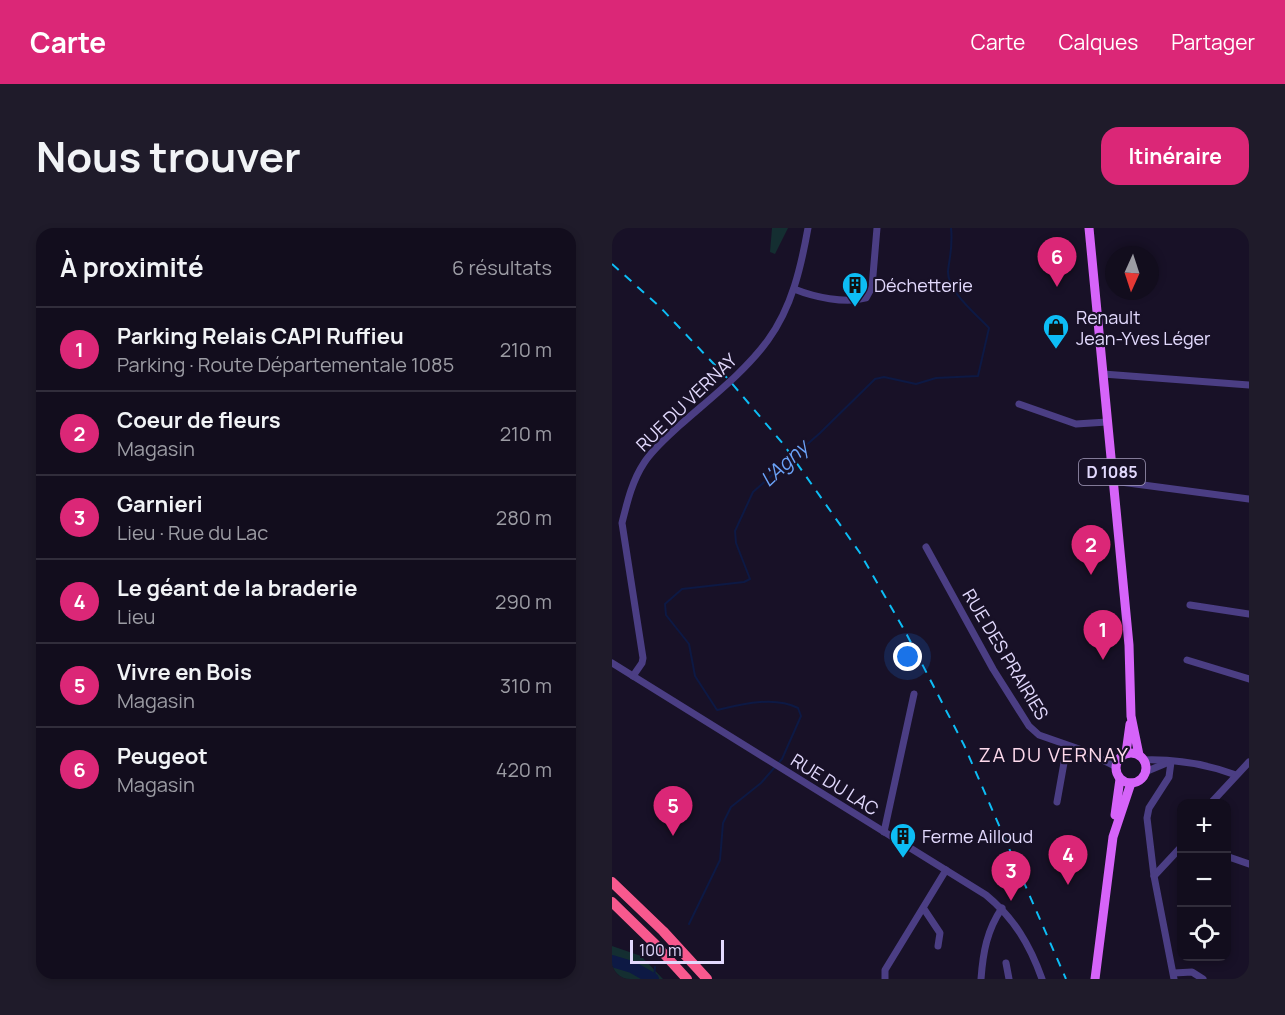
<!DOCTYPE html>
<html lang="fr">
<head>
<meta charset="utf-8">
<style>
	:root { --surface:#120d1d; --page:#1f1b2a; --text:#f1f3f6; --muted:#9c9ca4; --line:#312d3b; --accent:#db2777 }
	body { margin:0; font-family:Manrope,sans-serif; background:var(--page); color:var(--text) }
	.controls { position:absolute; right:18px; bottom:18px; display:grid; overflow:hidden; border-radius:12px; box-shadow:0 3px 9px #0003 }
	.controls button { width:54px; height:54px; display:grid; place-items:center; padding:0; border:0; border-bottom:2px solid var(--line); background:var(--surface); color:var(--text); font:30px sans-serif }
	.compass { position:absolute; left:493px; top:18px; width:54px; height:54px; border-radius:50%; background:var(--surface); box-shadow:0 3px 9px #0003; rotate:183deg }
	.scale { position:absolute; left:18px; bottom:15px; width:94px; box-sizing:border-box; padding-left:6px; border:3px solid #e2d9fd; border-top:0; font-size:16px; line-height:21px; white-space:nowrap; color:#e2d9fd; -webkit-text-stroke:4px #181127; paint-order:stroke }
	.you { position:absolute; left:296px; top:429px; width:21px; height:21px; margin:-15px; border:4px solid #fff; border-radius:50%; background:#1a73e8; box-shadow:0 0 0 9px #1a73e833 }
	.badge { display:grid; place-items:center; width:39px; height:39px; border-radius:50%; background:var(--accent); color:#fff; font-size:20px; font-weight:700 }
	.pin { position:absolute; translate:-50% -50px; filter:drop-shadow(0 2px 3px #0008) }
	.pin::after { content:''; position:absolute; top:32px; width:21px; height:18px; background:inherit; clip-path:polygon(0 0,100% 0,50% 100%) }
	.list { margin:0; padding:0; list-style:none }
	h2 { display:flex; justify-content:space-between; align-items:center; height:78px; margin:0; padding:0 24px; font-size:26px }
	h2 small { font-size:20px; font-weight:400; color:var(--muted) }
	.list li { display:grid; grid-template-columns:39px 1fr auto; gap:18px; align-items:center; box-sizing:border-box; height:84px; padding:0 24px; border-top:2px solid var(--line) }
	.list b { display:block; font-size:22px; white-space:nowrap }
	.list p { margin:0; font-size:20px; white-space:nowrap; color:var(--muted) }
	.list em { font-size:20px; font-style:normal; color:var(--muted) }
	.icon { flex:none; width:33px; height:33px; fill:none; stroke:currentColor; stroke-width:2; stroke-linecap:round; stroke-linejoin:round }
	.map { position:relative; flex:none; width:637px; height:751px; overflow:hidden; border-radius:18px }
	header { display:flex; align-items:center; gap:36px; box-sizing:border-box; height:84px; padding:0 30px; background:var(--accent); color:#fff }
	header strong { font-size:28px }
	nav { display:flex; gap:33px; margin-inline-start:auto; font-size:21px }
	.intro { display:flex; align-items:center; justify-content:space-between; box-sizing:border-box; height:144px; padding:0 36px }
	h1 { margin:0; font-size:42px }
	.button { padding:15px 27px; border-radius:18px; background:var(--accent); color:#fff; font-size:21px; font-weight:700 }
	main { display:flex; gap:36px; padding:0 36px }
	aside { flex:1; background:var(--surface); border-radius:18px; box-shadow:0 3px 9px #0003 }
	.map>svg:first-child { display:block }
	.green { fill:#142e31 }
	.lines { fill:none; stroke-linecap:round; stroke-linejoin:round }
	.stream { stroke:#0d1944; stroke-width:2 }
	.river { stroke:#0d1944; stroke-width:12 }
	.minor { stroke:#4b3e84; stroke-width:7 }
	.major { stroke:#d664f9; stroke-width:9 }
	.highway { stroke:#f8598e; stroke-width:10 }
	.rail { stroke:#0dbdf5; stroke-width:2; stroke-dasharray:9 8; stroke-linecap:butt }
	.labels { text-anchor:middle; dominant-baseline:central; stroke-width:4.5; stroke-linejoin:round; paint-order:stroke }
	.shield { fill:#181127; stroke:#a59dbd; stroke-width:1.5 }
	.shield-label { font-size:16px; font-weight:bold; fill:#e2d9fd }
	.poi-label { font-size:18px; fill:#e2d9fd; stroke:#181127; text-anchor:start }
	.street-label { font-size:18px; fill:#e2d9fd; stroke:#181127 }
	.water-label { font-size:20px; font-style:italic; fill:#6ba3f9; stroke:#181127 }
	.neighbourhood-label { font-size:20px; letter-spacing:1.5px; fill:#fedaec; stroke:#181127 }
</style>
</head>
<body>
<header>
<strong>Carte</strong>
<nav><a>Carte</a><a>Calques</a><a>Partager</a></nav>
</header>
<div class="intro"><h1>Nous trouver</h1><a class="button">Itinéraire</a></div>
<main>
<aside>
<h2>À proximité<small>6 résultats</small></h2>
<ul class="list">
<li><span class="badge">1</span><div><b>Parking Relais CAPI Ruffieu</b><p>Parking · Route Départementale 1085</p></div><em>210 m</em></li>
<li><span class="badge">2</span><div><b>Coeur de fleurs</b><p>Magasin</p></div><em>210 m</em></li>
<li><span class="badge">3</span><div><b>Garnieri</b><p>Lieu · Rue du Lac</p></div><em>280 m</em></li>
<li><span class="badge">4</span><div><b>Le géant de la braderie</b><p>Lieu</p></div><em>290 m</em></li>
<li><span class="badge">5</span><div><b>Vivre en Bois</b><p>Magasin</p></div><em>310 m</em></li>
<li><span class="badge">6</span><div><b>Peugeot</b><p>Magasin</p></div><em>420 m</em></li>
</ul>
</aside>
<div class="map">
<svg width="637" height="751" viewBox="0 0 637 751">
	<rect width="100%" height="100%" fill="#181127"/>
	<!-- green -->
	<g class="green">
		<path d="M160 0H176L163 26 158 24Z"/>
		<path d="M0 718 29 728 51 751H0Z"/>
	</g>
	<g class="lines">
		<!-- stream -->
		<g class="stream">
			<path d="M77 696 108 632 111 595 119 579 149 555 170 531 189 488 186 480C162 468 131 476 105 482L83 448 77 416 54 387 53 376 70 361 132 354 138 351 124 315 123 303 141 264 208 205 263 151 272 149 304 156 324 150 366 148 377 100C364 86 335 63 336 43 338 26 341 18 339 0"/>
			<path d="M42 751 43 739"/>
		</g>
		<!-- river -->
		<path class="river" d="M0 733 20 739 41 751"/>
		<!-- minor -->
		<g class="minor">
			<path d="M182 61C202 69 233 76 254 70L260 59 265 0"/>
			<path d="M491 146 637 157"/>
			<path d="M407 176 464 196 495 194"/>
			<path d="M501 253 637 271"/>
			<path d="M314 319 381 441 417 498 427 507 470 522 503 538"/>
			<path d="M578 377 637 386"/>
			<path d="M575 432 637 451"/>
			<path d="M0 435 374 667C402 690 418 717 430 751"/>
			<path d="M21 448 30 435 31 430 10 295C15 275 20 253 32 235 41 221 54 210 67 198 96 172 133 144 156 112 180 79 189 39 196 0"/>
			<path d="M532 532C563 531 594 536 624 547"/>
			<path d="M559 534 557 549 537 580 535 590 542 648 562 751"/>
			<path d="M533 544 557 534"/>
			<path d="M445 574 455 518"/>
			<path d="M598 576 637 534"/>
			<path d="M272 604 302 466"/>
			<path d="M614 628 637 636"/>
			<path d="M542 648 570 618"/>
			<path d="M312 681 328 705 326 718"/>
			<path d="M394 735 397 751"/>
			<path d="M562 745 580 744 591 751"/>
			<path d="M273 751V742L334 642"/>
			<path d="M369 751C371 724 375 702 390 680"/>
		</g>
		<!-- major -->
		<g class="major">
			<path d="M477 0 517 417 519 488 527 527"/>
			<circle cx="519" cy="540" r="15"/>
			<path d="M514 525 518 496"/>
			<path d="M503 587 508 551"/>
			<path d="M483 751 501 609 519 555"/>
		</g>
		<!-- highway -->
		<g class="highway">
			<path d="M0 654 51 703 95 751"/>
			<path d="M0 674 43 716 75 751"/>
		</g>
		<!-- rail -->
		<path class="rail" d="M0 36 48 79 117 152 172 217 248 325 294 405 352 517 454 751"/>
	</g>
	<!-- icons -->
	<defs>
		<g id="building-pin" transform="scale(1.35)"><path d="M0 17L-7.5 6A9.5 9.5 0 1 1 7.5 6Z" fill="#0dbdf5" stroke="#181127"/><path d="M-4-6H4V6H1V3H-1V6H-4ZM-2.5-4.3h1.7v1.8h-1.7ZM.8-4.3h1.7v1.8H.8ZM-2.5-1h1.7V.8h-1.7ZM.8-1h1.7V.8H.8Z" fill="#111"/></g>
		<g id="shop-pin" transform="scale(1.35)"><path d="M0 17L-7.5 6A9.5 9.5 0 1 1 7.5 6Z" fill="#0dbdf5" stroke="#181127"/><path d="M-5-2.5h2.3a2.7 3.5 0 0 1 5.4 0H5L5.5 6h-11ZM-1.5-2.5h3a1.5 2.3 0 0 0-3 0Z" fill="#111"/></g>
	</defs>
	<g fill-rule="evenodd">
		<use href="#building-pin" x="243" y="57"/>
		<use href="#shop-pin" x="444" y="99"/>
		<use href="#building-pin" x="291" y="608"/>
	</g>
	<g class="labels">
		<!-- shield labels -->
		<rect class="shield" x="467" y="231" width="66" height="26" rx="4.5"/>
		<g class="shield-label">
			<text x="500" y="244">D 1085</text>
		</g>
		<!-- poi labels -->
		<g class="poi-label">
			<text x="262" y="57">Déchetterie</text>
			<text x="464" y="89">Renault<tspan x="464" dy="21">Jean-Yves Léger</tspan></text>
			<text x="310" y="608">Ferme Ailloud</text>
		</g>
		<!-- street labels -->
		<g class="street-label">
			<text transform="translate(74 174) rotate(-44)">RUE DU VERNAY</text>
			<text transform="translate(394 426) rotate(59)">RUE DES PRAIRIES</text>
			<text transform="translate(223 556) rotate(32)">RUE DU LAC</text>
		</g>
		<!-- water labels -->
		<g class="water-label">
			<text transform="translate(172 235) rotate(-43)">L'Agny</text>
		</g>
		<!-- neighbourhood labels -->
		<g class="neighbourhood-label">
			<text x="442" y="526">ZA DU VERNAY</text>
		</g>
	</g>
</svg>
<div class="controls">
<button>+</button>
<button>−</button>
<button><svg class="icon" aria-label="locate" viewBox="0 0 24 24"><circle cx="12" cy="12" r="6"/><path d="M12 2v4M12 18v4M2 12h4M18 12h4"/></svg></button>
</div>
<svg class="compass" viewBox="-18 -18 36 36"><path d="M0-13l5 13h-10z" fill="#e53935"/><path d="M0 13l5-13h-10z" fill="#9c9ca4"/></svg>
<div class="scale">100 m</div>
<div class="you"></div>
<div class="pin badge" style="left:491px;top:432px">1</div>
<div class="pin badge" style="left:479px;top:347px">2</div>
<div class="pin badge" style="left:399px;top:673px">3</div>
<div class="pin badge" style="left:456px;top:657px">4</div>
<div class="pin badge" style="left:61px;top:608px">5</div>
<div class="pin badge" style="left:445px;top:59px">6</div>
</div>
</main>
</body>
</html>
